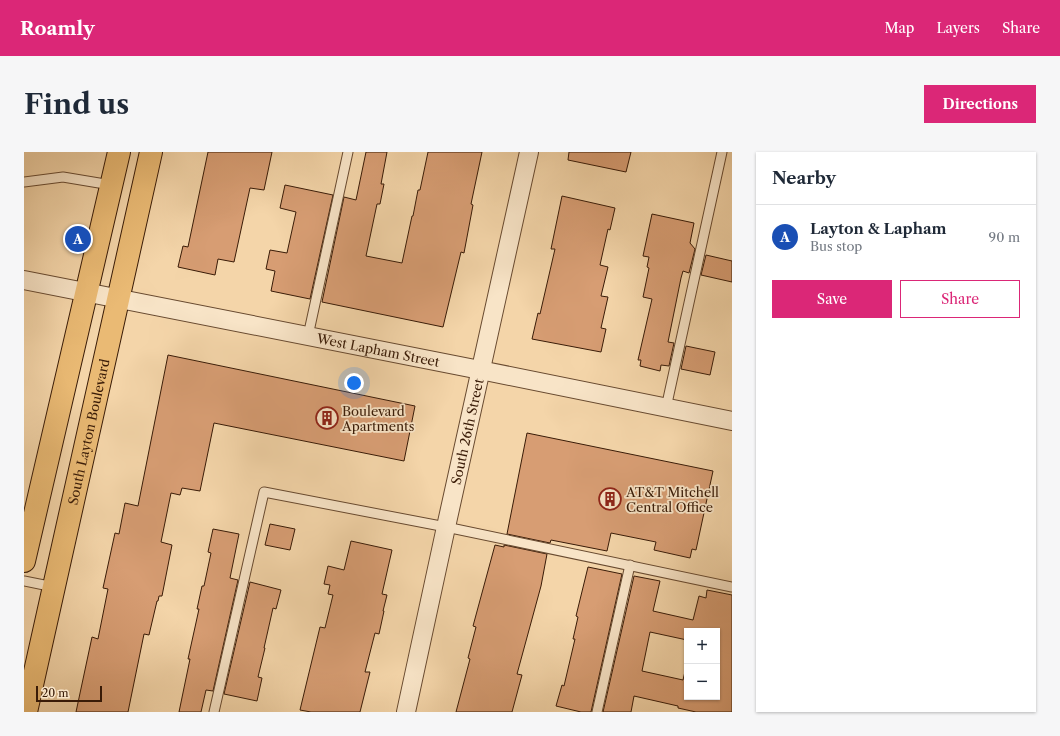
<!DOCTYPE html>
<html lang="en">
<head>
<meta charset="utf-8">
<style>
	:root { --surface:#fff; --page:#f6f6f7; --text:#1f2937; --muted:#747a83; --line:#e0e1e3; --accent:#db2777 }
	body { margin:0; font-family:"Libre Caslon Text",serif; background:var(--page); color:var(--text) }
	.controls { position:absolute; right:12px; bottom:12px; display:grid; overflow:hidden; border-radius:0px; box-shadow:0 1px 3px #0004 }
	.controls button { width:36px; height:36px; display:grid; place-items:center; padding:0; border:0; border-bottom:1px solid var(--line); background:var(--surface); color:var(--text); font:20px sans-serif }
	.scale { position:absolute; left:12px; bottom:10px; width:66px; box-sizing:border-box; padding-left:4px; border:2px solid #391b07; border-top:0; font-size:11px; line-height:14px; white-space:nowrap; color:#391b07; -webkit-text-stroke:3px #f8e4c7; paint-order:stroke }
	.you { position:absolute; left:330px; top:231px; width:14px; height:14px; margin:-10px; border:3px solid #fff; border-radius:50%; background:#1a73e8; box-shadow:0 0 0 6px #1a73e833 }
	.badge { display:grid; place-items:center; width:26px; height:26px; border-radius:50%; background:var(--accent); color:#fff; font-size:13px; font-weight:700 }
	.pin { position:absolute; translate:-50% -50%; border:2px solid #fff; box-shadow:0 1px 4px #0006 }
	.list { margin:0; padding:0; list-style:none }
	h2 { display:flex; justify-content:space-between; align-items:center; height:52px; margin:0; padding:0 16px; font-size:17px }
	h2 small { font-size:13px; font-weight:400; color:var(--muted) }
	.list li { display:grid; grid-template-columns:26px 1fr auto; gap:12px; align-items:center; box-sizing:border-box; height:64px; padding:0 16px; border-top:1px solid var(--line) }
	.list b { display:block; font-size:15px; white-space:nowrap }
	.list p { margin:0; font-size:13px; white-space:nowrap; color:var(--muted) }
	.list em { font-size:13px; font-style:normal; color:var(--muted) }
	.actions { display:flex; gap:8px; padding:12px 16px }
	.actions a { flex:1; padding:9px 0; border:1px solid var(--accent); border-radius:0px; text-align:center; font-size:14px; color:var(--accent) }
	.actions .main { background:var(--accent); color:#fff }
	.map { position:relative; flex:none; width:708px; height:560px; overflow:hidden; border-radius:0px }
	header { display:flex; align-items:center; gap:24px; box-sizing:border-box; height:56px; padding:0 20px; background:var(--accent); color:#fff }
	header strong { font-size:19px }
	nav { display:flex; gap:22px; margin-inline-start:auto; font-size:14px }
	.intro { display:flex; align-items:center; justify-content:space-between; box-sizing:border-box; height:96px; padding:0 24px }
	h1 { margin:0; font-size:28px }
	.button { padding:10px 18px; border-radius:0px; background:var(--accent); color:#fff; font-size:14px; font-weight:700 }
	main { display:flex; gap:24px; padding:0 24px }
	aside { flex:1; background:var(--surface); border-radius:0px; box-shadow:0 1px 3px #0004 }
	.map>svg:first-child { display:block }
	.building { fill:#d79d73; stroke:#391b07; fill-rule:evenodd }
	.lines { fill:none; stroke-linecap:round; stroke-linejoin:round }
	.service-casing { stroke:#684a30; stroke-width:11 }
	.minor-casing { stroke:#684a30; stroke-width:20 }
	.primary-casing { stroke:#391b07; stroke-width:24 }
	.service { stroke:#f8e4c7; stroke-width:9 }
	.minor { stroke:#f8e4c7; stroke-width:18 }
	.primary { stroke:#eaba74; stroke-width:22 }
	.labels { text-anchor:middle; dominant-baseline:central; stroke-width:3.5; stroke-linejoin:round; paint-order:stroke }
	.street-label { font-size:13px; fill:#391b07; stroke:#f8e4c7 }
	.poi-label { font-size:13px; fill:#391b07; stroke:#f8e4c7; text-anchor:start }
</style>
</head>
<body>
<header>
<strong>Roamly</strong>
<nav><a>Map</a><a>Layers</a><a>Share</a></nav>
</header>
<div class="intro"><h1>Find us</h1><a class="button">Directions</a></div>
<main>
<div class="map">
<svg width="708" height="560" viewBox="0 0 708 560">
	<rect width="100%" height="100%" fill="#f4d5a9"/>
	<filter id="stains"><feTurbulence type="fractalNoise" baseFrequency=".005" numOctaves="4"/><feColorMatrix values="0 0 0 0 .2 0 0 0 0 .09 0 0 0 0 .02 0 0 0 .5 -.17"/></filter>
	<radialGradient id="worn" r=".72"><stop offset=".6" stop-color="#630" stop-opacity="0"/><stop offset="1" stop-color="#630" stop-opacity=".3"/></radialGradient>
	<!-- building -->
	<g class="building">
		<path d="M184 0H248L240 38 226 36 210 110 194 107 191 123 154 115 159 94 164 95Z"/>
		<path d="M342 0H363L357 32H360L356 52H353L342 104 378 111 388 64H389L394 38H396L404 0H458L447 52 449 53 440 101 437 100 419 175 298 150 320 45 332 48Z"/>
		<path d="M545 0H607L602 20 544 8Z"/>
		<path d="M261 33 309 43 286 147 247 139 251 119 242 117 246 98 263 101 272 60 256 56Z"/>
		<path d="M538 44 591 56 586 78 584 77 576 113 584 115 577 144 584 145 577 176 582 177 577 200 508 187 514 161 516 162 531 97H527Z"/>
		<path d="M628 62 670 71 666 91 671 97 665 121 659 119 657 126 644 190 650 191 645 214 637 213 636 219 616 214 617 208H614L628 147 619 145 625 116 623 115 625 105 619 104Z"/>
		<path d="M682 103 708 109V130L677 123Z"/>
		<path d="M662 194 691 200 686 223 657 217Z"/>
		<path d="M144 203 391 254 380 309 190 271 176 339 158 336 156 343 147 341 137 390 148 393 138 444H135L134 449H133L125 483 120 482 104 560H52L68 485 74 487 84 437 79 436 91 381 95 382 101 351 114 354Z"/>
		<path d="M503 281 689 319 672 398 668 397 666 406 630 398 632 390 587 381 583 399 527 388 526 391 483 382Z"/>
		<path d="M246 372 271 377 266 398 241 393Z"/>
		<path d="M189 377 215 382 206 426 214 428 189 539 182 538 177 560H155L166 507H164L175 457H173L178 434H180L187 401 184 400Z"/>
		<path d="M327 389 368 398 358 442 363 443 359 459H360L355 482 351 481 341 520H346L336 560H287L276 558 296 475 301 476 309 443 304 442 306 433 300 432 304 414 320 418Z"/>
		<path d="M471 393 480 395V393L523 402 517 434 493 522 498 523 488 560H432L446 507 444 506 452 475 449 474Z"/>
		<path d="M564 415 598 422 567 560H557L532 554 538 533 540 534 551 487H549L554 465 552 464Z"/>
		<path d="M610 424 636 429 629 459 669 468 675 444 682 446 683 438 708 443V560H672L654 556V554L610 544 607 560H579ZM663 479H693V545H663V511L659 528 618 519 626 480 663 488Z"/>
		<path d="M226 430 257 438 252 457 249 456 240 496H241L234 525 238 526 233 549 200 542Z"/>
	</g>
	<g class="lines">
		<!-- service casing -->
		<g class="service-casing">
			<g id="service">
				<path d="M0 30 39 25 87 33"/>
				<path d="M284 184 324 0"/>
				<path d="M642 256 698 0"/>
				<path d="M0 429 30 435"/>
				<path d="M190 560 240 340 422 375 708 435"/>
				<path d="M573 560 606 413"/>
			</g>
		</g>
		<!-- minor casing -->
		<g class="minor-casing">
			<g id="minor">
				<path id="s1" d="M0 128 456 218 708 269"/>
				<path id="s2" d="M382 560 422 375 505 0"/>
			</g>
		</g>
		<!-- primary casing -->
		<g class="primary-casing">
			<g id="primary">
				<path d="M0 409 95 0"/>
				<path id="s3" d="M2 560 127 0"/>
			</g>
		</g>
		<!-- service -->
		<use href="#service" class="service"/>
		<!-- minor -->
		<use href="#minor" class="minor"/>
		<!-- primary -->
		<use href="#primary" class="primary"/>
	</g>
	<!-- icons -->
	<defs>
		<g id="building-ring" transform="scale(1.15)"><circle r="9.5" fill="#f8e4c7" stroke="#8f2418" stroke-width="1.5"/><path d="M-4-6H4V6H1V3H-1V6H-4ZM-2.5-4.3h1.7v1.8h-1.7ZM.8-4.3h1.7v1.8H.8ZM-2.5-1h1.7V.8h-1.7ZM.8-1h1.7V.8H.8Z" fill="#8f2418"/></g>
	</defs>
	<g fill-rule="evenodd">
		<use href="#building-ring" x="303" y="266"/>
		<use href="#building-ring" x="586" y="347"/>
	</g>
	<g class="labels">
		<!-- street labels -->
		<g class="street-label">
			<text stroke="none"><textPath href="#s1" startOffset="361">West Lapham Street</textPath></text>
			<text stroke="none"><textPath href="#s3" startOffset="287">South Layton Boulevard</textPath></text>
			<text stroke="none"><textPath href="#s2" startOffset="287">South 26th Street</textPath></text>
		</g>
		<!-- poi labels -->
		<g class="poi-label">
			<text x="318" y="259">Boulevard<tspan x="318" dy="15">Apartments</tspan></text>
			<text x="602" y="340">AT&amp;T Mitchell<tspan x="602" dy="15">Central Office</tspan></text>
		</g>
	</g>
	<rect width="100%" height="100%" filter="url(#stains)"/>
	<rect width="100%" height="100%" fill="url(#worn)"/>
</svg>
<div class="controls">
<button>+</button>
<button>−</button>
</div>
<div class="scale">20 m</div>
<div class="you"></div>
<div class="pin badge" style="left:54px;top:87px;background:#1a4fb4">A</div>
</div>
<aside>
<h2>Nearby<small></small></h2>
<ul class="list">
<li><span class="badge" style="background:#1a4fb4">A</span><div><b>Layton &amp; Lapham</b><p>Bus stop</p></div><em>90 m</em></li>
</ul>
<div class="actions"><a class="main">Save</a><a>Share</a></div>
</aside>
</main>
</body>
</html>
